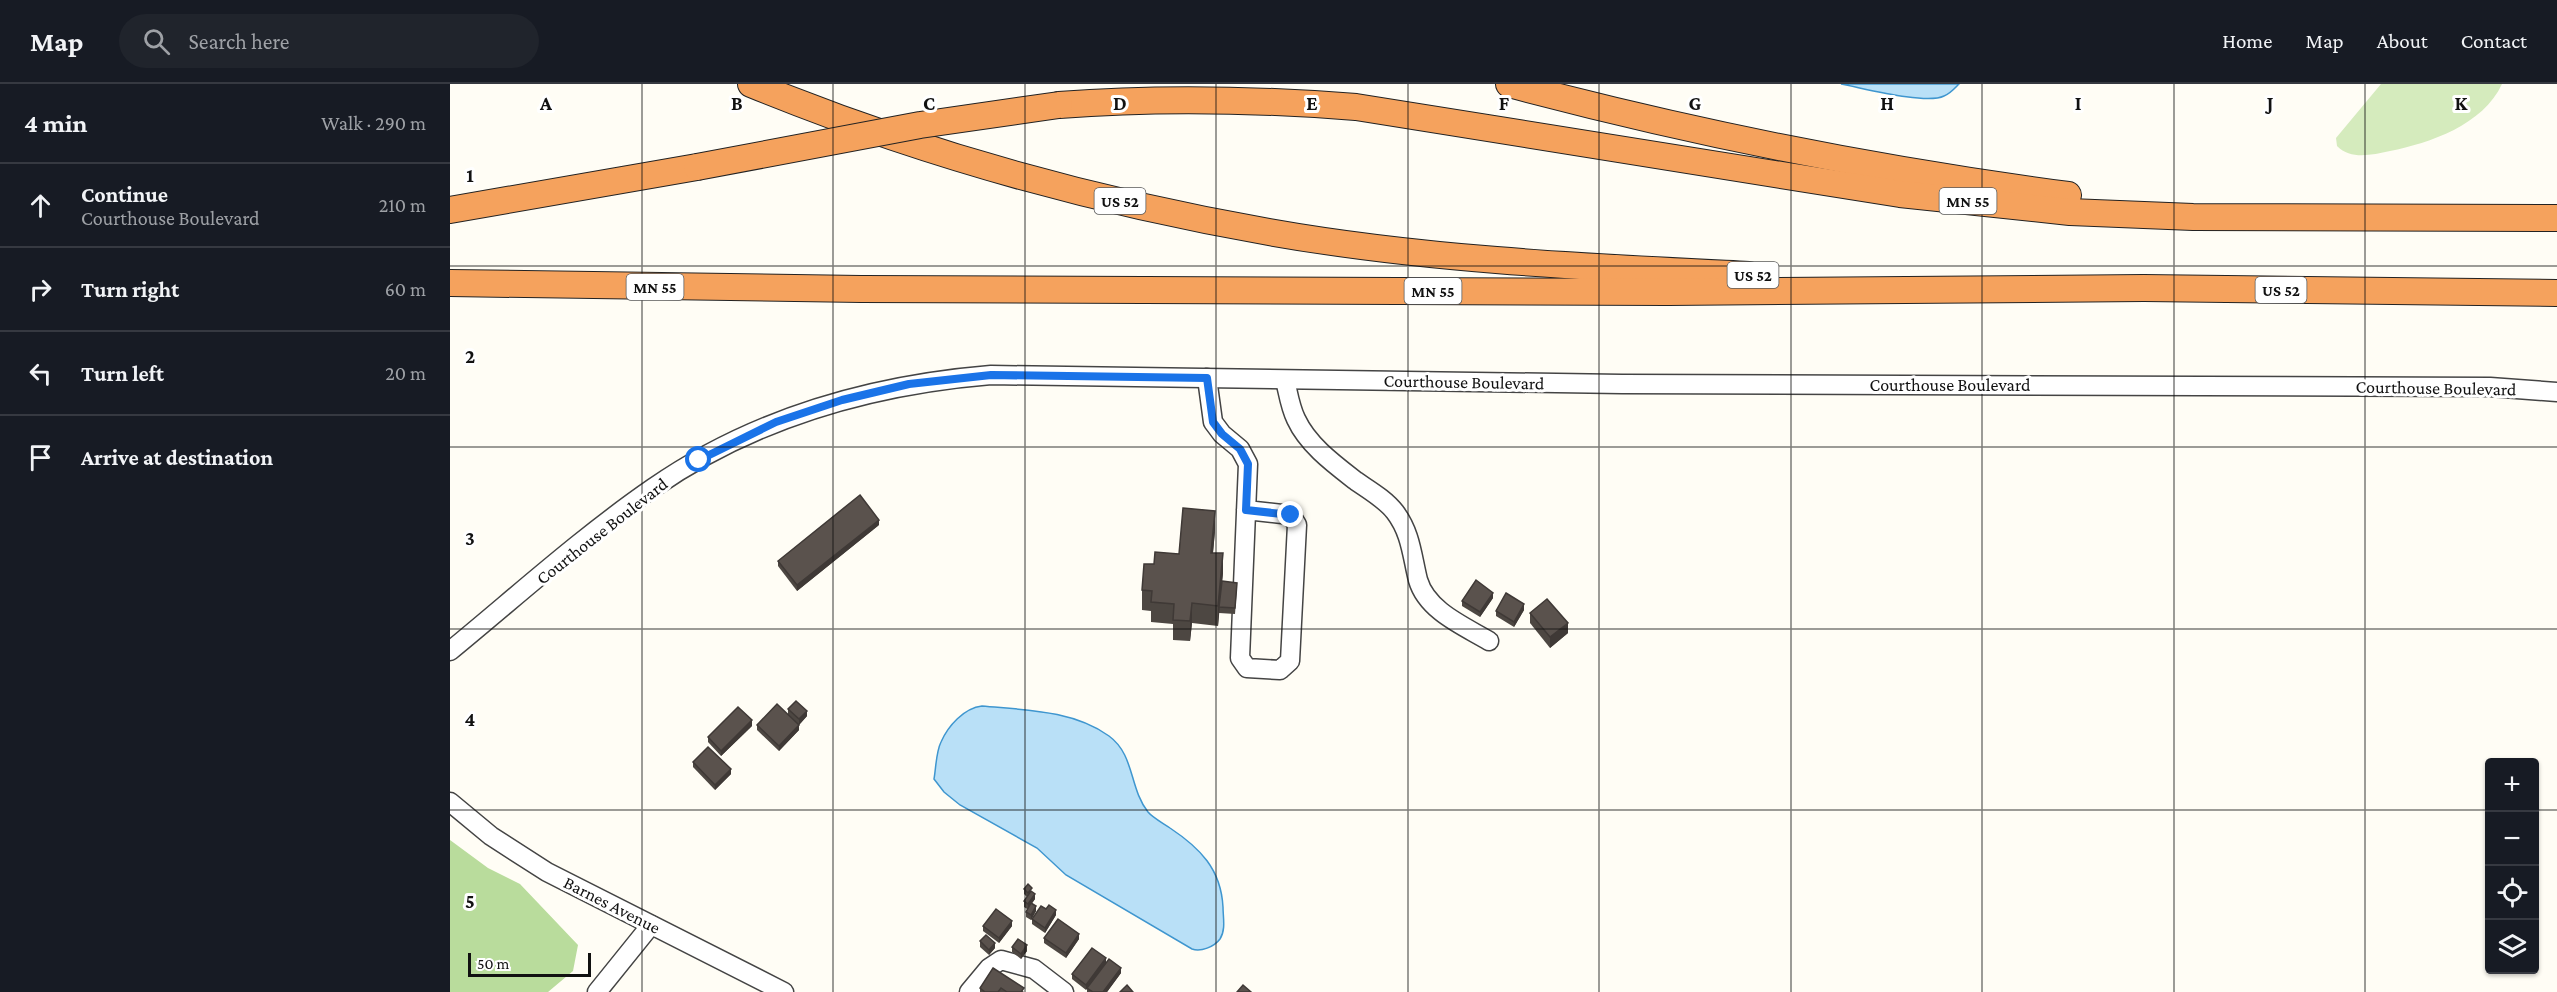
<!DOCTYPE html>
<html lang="en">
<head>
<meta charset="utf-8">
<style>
	:root { --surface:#171b24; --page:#20242c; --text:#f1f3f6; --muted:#9ea1a6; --line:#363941 }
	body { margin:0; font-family:"Crimson Pro",serif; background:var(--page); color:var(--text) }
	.controls { position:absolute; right:18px; bottom:18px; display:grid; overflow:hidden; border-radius:6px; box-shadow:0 2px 4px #0004 }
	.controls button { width:54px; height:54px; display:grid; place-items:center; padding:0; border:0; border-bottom:2px solid var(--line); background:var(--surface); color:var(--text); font:30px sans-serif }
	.scale { position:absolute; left:18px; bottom:15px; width:123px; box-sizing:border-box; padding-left:6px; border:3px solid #111; border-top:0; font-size:16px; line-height:21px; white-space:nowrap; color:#111; -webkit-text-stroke:4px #fff; paint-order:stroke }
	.stop { position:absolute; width:18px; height:18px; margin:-14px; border:4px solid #1a73e8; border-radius:50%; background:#fff }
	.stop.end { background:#1a73e8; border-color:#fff; box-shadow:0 2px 6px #0008 }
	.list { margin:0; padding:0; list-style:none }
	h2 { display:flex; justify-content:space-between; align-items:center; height:78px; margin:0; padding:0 24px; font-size:26px }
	h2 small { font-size:20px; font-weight:400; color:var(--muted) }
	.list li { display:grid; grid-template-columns:39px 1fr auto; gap:18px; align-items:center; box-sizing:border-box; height:84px; padding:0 24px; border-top:2px solid var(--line) }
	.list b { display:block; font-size:22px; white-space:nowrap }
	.list p { margin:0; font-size:20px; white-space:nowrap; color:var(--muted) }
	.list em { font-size:20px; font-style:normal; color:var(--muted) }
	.icon { flex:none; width:33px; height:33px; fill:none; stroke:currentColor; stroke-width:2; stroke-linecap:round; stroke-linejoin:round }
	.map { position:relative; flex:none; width:2107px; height:908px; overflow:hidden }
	header { display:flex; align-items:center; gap:36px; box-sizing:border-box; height:84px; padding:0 30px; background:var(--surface); border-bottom:2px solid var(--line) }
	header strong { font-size:28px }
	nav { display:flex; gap:33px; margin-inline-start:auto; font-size:21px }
	.search { width:420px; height:54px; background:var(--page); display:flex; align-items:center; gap:15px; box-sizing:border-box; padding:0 21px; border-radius:33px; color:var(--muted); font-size:22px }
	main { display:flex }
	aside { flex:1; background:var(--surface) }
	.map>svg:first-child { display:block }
	.green { fill:#d5ebbd }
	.forest { fill:#b9dc9c }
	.water { fill:#b9e0f7; stroke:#3f96cf; stroke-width:1.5 }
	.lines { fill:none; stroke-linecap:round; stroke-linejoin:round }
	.minor-casing { stroke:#444; stroke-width:21 }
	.highway-casing { stroke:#222; stroke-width:28 }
	.minor { stroke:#fff; stroke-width:18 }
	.highway { stroke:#f5a25d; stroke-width:26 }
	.highway-bridge-casing { stroke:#222; stroke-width:28; stroke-linecap:butt }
	.highway-bridge { stroke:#f5a25d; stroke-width:26 }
	.wall { fill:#4d4742 }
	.shaded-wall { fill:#3f3936 }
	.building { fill:#5a524d; stroke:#3f3936; stroke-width:1.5 }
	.route { stroke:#1a73e8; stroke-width:8 }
	.grid { fill:none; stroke:#111; stroke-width:1.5; stroke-opacity:0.55 }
	.labels { text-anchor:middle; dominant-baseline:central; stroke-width:6; stroke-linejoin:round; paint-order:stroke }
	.shield { fill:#fff; stroke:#585858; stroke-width:1.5 }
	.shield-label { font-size:16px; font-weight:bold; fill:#111 }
	.street-label { font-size:18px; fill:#111; stroke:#fff }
	.grid-label { font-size:20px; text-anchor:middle; font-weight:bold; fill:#111; stroke:#fff; stroke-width:6; stroke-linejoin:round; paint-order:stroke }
</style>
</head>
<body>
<header>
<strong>Map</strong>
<div class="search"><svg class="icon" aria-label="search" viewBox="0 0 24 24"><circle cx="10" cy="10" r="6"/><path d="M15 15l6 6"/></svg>Search here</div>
<nav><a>Home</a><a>Map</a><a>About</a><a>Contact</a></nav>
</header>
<main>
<aside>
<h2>4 min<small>Walk · 290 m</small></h2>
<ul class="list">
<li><svg class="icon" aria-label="ahead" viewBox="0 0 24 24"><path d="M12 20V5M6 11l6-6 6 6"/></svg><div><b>Continue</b><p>Courthouse Boulevard</p></div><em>210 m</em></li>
<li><svg class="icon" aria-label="right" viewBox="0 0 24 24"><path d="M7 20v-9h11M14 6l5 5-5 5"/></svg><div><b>Turn right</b></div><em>60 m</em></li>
<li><svg class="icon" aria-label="left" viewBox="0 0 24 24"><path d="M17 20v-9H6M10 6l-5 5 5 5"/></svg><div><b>Turn left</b></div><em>20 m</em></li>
<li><svg class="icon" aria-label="arrive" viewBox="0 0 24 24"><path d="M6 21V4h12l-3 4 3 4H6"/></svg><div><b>Arrive at destination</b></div></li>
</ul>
</aside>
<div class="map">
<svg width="2107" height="908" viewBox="0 0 2107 908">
	<rect width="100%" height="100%" fill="#fffdf5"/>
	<!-- green -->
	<path class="green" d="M1931 0H2052C2033 41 1980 59 1940 67 1921 71 1901 76 1887 62L1886 54Z"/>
	<!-- forest -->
	<path class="forest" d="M0 756 38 784 70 800 128 861 123 887 98 908H0Z"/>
	<!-- water -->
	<g class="water">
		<path d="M1391 0H1509C1505 4 1500 10 1494 12 1476 21 1413 4 1391 0Z"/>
		<path d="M532 622C574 626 623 626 659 652 685 671 679 704 698 728 703 734 713 739 720 744 750 764 771 785 773 823 773 833 776 846 770 855 764 863 751 868 742 865L616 791 587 764 510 721 494 708 484 695C486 684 486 668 491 658 498 642 514 624 532 622Z"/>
	</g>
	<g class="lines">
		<!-- minor casing -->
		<g class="minor-casing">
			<g id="minor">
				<path d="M757 294 763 338 772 350 790 365 798 380 790 574 797 584 830 586 840 577 847 441 841 431 796 426"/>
				<path d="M835 296C838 308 840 323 846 335 858 361 884 380 906 397 919 406 935 415 945 428 961 449 962 472 968 496 977 527 1014 542 1039 557"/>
				<path d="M0 567C67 512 132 453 203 404 304 334 420 301 541 291L1172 300 2040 303 2107 308"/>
				<path d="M0 718 41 752 97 788 334 908"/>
				<path d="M147 908 201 841"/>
				<path d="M519 908 539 884 551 876 584 885 614 908"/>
			</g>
		</g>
		<!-- highway casing -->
		<g class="highway-casing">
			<g id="highway">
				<path d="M301 0C467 68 642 117 819 148 977 176 1139 183 1299 191"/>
				<path d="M1059 0C1243 49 1429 86 1618 111"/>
				<path d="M609 21C711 13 804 15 906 23L1450 110 1620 128 1743 133 2107 134"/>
				<path d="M0 126 247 83"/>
				<path d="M0 199 411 205 1218 208 1694 204 2107 209"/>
			</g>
		</g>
		<!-- minor -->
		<use href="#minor" class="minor"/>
		<!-- highway -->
		<use href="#highway" class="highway"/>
		<!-- highway-bridge casing -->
		<g class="highway-bridge-casing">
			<path id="highway-bridge" d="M247 83 470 41 609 21"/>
		</g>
		<!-- highway-bridge -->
		<use href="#highway-bridge" class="highway-bridge"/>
	</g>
	<!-- wall -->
	<g class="wall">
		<path d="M429 441 347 507 328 482V477Z"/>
		<path d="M765 447 763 469 773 489 772 497 787 504 785 530 769 529 768 542 742 539 740 557 723 556V540L701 538V527L692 526V506L704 480 729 470Z"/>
		<path d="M1043 514 1030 533 1012 522V517Z"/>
		<path d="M1074 526 1064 543 1046 532V527Z"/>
		<path d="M1080 529 1118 549 1100 564 1080 539Z"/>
		<path d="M338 625 357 632 349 641 345 637 349 646 329 667 307 646V641L338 630Z"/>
		<path d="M302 642 271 672 258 658V653Z"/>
		<path d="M243 678 281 690 265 706 243 683Z"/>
		<path d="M574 805 582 808 585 815 582 819 586 827 581 836 576 833V828L577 825 574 823V817L577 813 574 810Z"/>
		<path d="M606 831 595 849 582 840V835Z"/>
		<path d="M533 842H562L549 859 533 847Z"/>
		<path d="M594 854 629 855 616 874 594 859Z"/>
		<path d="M530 857 545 864 539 871 530 863Z"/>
		<path d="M562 863 577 867 571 875 562 868Z"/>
		<path d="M656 879 671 889 657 908H637V904L636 906 622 895V890Z"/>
		<path d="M543 884 574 908H530V904Z"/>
	</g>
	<!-- shaded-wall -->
	<g class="shaded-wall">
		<path d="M765 427V447L761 489V469Z"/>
		<path d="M429 436V441L347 507V501Z"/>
		<path d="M773 469V489L768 542V522Z"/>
		<path d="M1043 509V514L1030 533V528Z"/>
		<path d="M742 519V539L740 557V537Z"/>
		<path d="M1074 520V526L1064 543V538Z"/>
		<path d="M1118 539V549L1100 564V553Z"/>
		<path d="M357 627V632L349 641V635Z"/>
		<path d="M302 636V642L271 672V667Z"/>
		<path d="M349 641V646L329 667V662Z"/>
		<path d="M281 685V690L265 706V701Z"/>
		<path d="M585 810V815L578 825V820Z"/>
		<path d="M586 822V827L581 836V831Z"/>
		<path d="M606 826V831L595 849V844Z"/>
		<path d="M562 837V842L549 859V854Z"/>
		<path d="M629 850V855L616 874V869Z"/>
		<path d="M545 859V864L539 871V866Z"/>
		<path d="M577 861V867L571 875V870Z"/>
		<path d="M656 874V880L636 906V901Z"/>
		<path d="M671 884V889L657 908H653Z"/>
	</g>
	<!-- building -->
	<g class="building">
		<path d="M410 411 429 436 347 501 328 477Z"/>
		<path d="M733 424 765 427 761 469H773L768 522 742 519 740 537 723 536 724 520 701 518 702 507 692 506 694 480H704L705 468 729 470Z"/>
		<path d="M1026 496 1043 509 1030 528 1012 517Z"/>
		<path d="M772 497 787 499 785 524 769 523Z"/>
		<path d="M1056 509 1074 520 1064 538 1046 527Z"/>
		<path d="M1097 515 1118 539 1100 553 1080 529Z"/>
		<path d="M346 617 357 627 349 635 338 625Z"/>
		<path d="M327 620 349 641 329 662 307 641Z"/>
		<path d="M288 623 302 636 271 667 258 653Z"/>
		<path d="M258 663 281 685 265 701 243 678Z"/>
		<path d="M578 800 582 804 578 809 574 805Z"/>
		<path d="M581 807 585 810 578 820 574 817Z"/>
		<path d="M581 819 586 822 581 831 576 828Z"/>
		<path d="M599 821 606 826 595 844 582 835 591 822 596 825Z"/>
		<path d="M546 825 562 837 549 854 533 842Z"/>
		<path d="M608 835 629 850 616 869 594 854Z"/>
		<path d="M536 851 545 859 539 866 530 857Z"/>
		<path d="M568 855 577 861 571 870 562 863Z"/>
		<path d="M642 864 656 874 636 901 622 890Z"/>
		<path d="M659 875 671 884 653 908H643L637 904Z"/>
		<path d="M543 884 574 904 571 908H557L551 904 548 908H535L530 904Z"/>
		<path d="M677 901 683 908H670Z"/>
		<path d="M793 901 801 908H787Z"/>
	</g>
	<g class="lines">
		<!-- route -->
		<path class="route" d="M249 376 326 338 392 316 459 300 541 291 757 294 763 338 772 350 790 365 798 380 796 426 841 431"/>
	</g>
	<!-- grid -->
	<path class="grid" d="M192 0V908M383 0V908M575 0V908M766 0V908M958 0V908M1149 0V908M1341 0V908M1532 0V908M1724 0V908M1915 0V908M0 182H2107M0 363H2107M0 545H2107M0 726H2040M2084 726H2107"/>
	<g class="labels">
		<!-- shield labels -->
		<g class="shield">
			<rect x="644.5" y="104" width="51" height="26" rx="4.5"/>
			<rect x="1489.5" y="104" width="57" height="26" rx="4.5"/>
			<rect x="1277.5" y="178" width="51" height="26" rx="4.5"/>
			<rect x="176.5" y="190" width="57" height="26" rx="4.5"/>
			<rect x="1805.5" y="193" width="51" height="26" rx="4.5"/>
			<rect x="954.5" y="194" width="57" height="26" rx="4.5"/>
		</g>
		<g class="shield-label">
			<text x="670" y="117">US 52</text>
			<text x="1518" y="117">MN 55</text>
			<text x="1303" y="191">US 52</text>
			<text x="205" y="203">MN 55</text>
			<text x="1831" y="206">US 52</text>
			<text x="983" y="207">MN 55</text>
		</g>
		<!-- street labels -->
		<g class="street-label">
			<text transform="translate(1014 298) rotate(1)">Courthouse Boulevard</text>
			<text x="1500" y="301">Courthouse Boulevard</text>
			<text transform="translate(1986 304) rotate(1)">Courthouse Boulevard</text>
			<text transform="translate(152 447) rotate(-38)">Courthouse Boulevard</text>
			<text transform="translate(162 821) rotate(27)">Barnes Avenue</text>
		</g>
	</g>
	<g class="grid-label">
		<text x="96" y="26">A</text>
		<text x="287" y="26">B</text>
		<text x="479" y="26">C</text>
		<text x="670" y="26">D</text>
		<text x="862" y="26">E</text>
		<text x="1054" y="26">F</text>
		<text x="1245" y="26">G</text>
		<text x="1437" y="26">H</text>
		<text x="1628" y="26">I</text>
		<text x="1820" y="26">J</text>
		<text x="2011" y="26">K</text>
		<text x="20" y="98">1</text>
		<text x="20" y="279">2</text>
		<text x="20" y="461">3</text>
		<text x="20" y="642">4</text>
		<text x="20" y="824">5</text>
	</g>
</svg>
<div class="controls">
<button>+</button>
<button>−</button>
<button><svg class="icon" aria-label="locate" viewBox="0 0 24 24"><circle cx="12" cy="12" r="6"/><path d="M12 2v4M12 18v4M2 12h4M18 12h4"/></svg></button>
<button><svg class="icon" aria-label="layers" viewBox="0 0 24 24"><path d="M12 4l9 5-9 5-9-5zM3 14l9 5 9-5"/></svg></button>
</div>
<div class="scale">50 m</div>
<div class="stop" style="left:249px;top:376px"></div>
<div class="stop end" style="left:841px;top:431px"></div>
</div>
</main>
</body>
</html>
